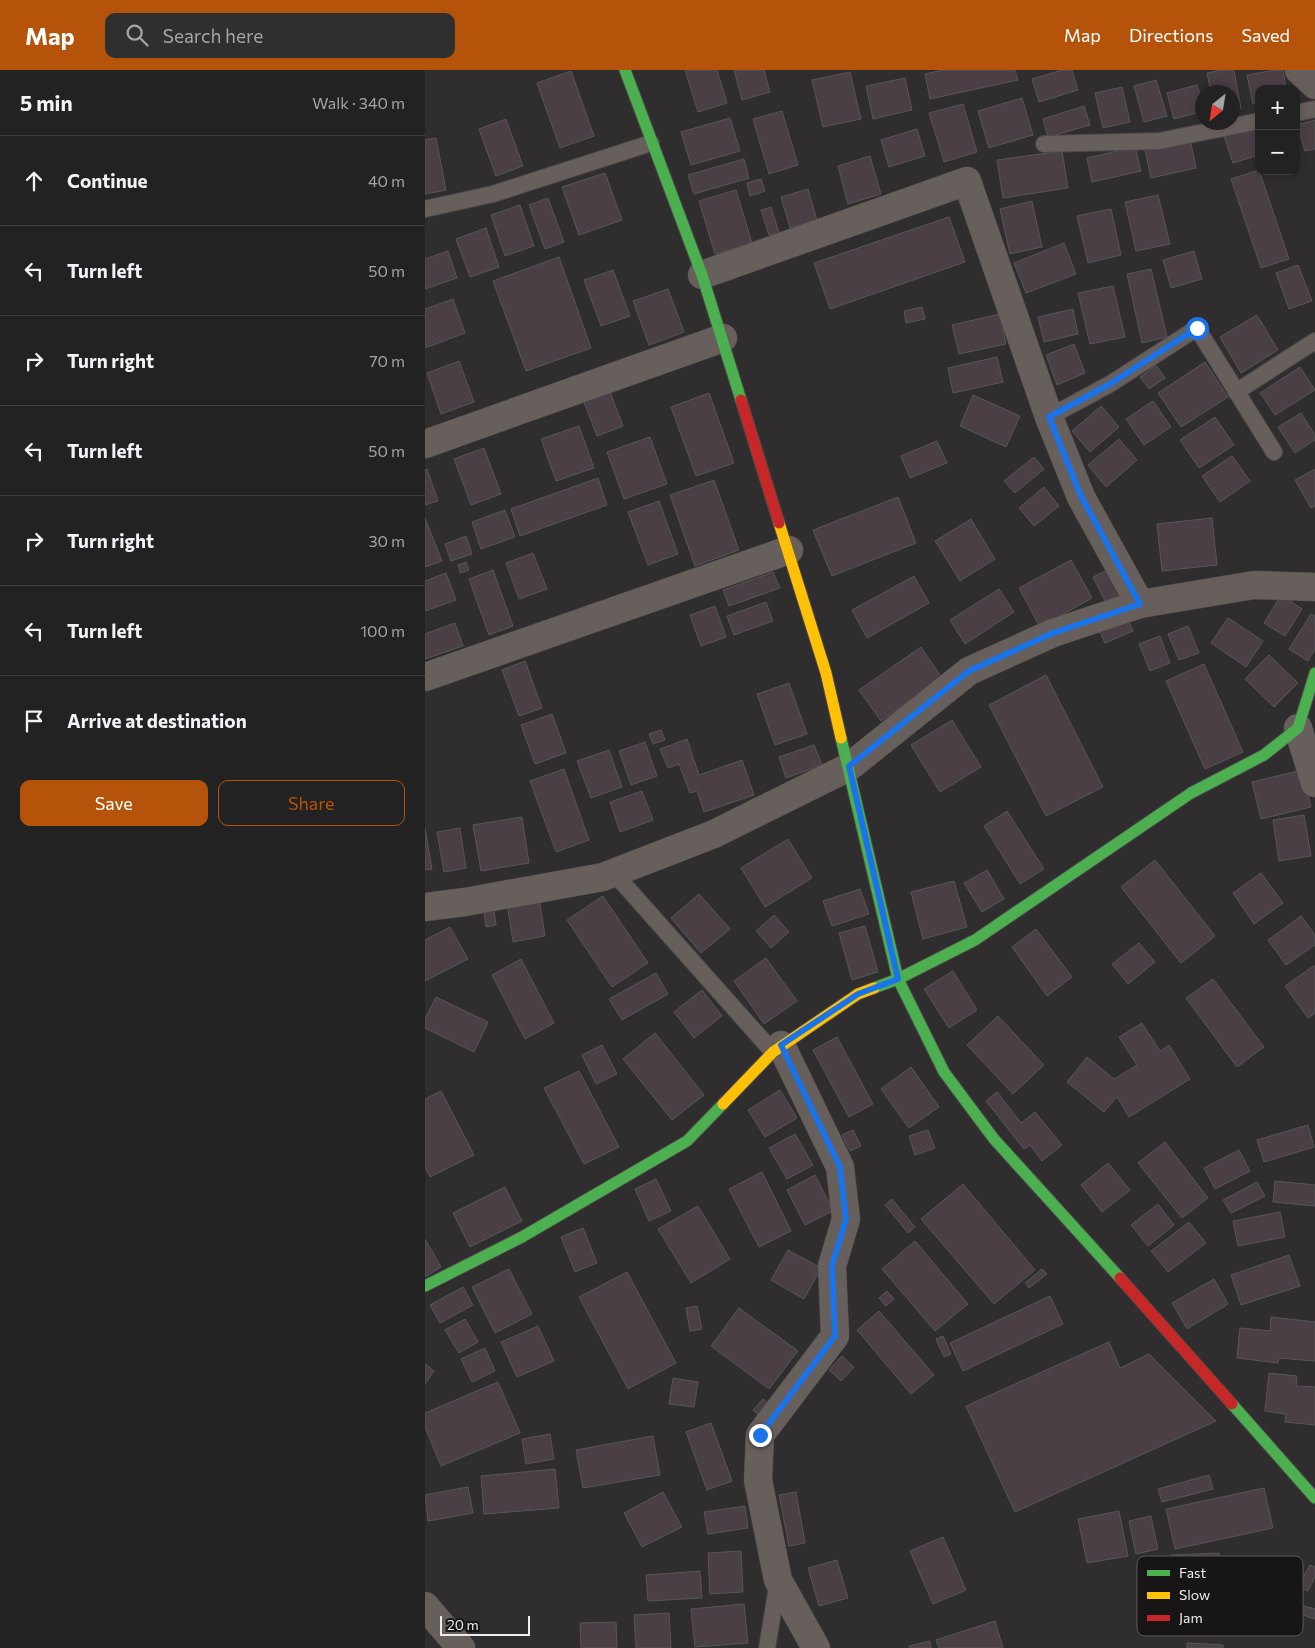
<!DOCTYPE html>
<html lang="en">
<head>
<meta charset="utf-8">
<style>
	:root { --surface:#232222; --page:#2f2f2f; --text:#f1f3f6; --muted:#a3a4a5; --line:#403f40; --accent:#b45309 }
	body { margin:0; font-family:Commissioner,sans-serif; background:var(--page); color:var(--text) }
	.controls { position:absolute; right:15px; top:15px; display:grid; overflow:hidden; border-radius:10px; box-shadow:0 2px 8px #0003 }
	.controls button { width:45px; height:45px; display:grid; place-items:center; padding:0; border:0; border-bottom:1px solid var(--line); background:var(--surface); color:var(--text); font:25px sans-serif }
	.compass { position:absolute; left:770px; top:15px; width:45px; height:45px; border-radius:50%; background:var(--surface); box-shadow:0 2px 8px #0003; rotate:210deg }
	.scale { position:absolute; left:15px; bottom:12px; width:90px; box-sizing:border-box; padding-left:5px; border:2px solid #eeecec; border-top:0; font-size:14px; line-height:18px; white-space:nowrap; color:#eeecec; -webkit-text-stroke:4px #171515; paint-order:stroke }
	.stop { position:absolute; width:15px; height:15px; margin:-11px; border:4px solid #1a73e8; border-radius:50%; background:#fff }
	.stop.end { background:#1a73e8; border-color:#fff; box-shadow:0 1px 5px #0008 }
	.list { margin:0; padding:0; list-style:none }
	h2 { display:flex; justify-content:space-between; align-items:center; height:65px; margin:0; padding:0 20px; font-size:21px }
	h2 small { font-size:16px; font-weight:400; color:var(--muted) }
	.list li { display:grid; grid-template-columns:32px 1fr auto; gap:15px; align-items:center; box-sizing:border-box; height:90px; padding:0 20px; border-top:1px solid var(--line) }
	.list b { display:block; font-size:19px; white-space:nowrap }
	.list em { font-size:16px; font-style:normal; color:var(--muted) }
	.actions { display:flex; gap:10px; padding:15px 20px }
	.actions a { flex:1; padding:11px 0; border:1px solid var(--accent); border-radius:10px; text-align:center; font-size:18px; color:var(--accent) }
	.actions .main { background:var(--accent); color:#fff }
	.icon { flex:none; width:28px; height:28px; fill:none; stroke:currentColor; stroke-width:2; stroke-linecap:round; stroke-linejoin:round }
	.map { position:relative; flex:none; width:890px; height:1578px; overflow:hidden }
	header { display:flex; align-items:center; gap:30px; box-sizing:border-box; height:70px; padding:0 25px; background:var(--accent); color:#fff }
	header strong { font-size:24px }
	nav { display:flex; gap:28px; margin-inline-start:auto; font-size:18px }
	.search { width:350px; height:45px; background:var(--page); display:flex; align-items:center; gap:12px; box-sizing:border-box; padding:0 18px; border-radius:10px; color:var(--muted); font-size:19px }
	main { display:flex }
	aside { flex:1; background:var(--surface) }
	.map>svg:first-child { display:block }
	.building { fill:#4b3f46; stroke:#575657 }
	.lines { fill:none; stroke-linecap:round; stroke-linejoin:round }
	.lane-casing { stroke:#4a4849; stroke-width:18 }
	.street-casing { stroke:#4a4849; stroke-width:29 }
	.fast-casing { stroke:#4a4849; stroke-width:13 }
	.slow-casing { stroke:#4a4849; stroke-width:13 }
	.jam-casing { stroke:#4a4849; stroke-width:13 }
	.lane { stroke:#675f5c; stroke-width:16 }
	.street { stroke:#675f5c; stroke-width:28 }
	.fast { stroke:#4caf50; stroke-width:11 }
	.slow { stroke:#ffc107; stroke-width:11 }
	.jam { stroke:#c62828; stroke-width:11 }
	.route { stroke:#1a73e8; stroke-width:6 }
	.key { fill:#171515; stroke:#585656; stroke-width:1 }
	.key-label { font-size:14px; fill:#eeecec }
</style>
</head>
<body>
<header>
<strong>Map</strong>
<div class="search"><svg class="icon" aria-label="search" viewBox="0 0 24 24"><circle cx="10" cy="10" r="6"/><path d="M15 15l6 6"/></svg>Search here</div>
<nav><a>Map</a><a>Directions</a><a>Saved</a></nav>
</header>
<main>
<aside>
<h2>5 min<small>Walk · 340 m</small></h2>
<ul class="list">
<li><svg class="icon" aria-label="ahead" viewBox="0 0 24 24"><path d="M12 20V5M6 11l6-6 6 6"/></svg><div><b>Continue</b></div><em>40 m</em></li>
<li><svg class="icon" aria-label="left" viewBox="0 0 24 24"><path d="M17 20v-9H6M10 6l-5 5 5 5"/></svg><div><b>Turn left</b></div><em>50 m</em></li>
<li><svg class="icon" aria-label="right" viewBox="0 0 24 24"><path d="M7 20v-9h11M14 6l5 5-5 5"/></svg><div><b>Turn right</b></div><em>70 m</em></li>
<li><svg class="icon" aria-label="left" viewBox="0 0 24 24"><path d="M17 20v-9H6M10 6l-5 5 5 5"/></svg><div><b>Turn left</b></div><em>50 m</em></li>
<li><svg class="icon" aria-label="right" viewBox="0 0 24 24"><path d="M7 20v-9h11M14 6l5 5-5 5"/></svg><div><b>Turn right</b></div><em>30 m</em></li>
<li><svg class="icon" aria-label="left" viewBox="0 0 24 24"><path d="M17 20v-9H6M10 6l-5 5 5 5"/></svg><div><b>Turn left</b></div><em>100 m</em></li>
<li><svg class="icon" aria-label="arrive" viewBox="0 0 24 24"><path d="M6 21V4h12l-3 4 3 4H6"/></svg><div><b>Arrive at destination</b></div></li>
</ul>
<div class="actions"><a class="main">Save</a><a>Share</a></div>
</aside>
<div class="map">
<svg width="890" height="1578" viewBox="0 0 890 1578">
	<rect width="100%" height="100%" fill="#2f2d2e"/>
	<!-- building -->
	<g class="building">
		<path d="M260 0H292L302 33 273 42Z"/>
		<path d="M309 0H339L345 22 317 30Z"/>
		<path d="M518 0H590L593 10 505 29 500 4Z"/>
		<path d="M637 0H647L653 20 614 32 607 9Z"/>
		<path d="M796 0H809L816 38 808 40V22H786L782 3Z"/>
		<path d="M850 0H858L861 19H834V33L828 34 822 5Z"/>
		<path d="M146 1 169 66 135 78 112 13Z"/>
		<path d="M425 2 436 49 398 57 387 10Z"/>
		<path d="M480 8 487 40 448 49 441 16Z"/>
		<path d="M731 10 742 46 719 52 709 16Z"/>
		<path d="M772 15 778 32V41L749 49 742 23Z"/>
		<path d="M697 17 705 52 678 58 670 23Z"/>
		<path d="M597 28 608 65 564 78 553 41Z"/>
		<path d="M538 34 552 82 519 92 504 43Z"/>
		<path d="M659 36 665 55 623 67 618 49Z"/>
		<path d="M357 41 373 95 344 104 328 49Z"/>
		<path d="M305 48 315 81 266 95 256 62Z"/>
		<path d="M81 49 98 96 71 106 54 59Z"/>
		<path d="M890 50V79L880 81 872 55Z"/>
		<path d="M828 56 834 73V85L808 93 799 66Z"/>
		<path d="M492 59 500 86 464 97 456 70Z"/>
		<path d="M11 68 21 120 0 124V70Z"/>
		<path d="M765 69 771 98 726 108 720 80Z"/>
		<path d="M710 77 716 101 667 112 662 88Z"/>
		<path d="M637 81 643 118 578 128 572 90Z"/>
		<path d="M445 86 456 124 423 134 413 96Z"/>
		<path d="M319 89 324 108 269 124 263 105Z"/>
		<path d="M834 100 864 189 836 198 806 109Z"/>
		<path d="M180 103 197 150 154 165 137 117Z"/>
		<path d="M336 109 340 121 325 126 322 113Z"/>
		<path d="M383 119 392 150 365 158 356 127Z"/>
		<path d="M311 120 327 173 290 184 274 131Z"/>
		<path d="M733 125 745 174 711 181 700 132Z"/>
		<path d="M123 128 139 172 120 179 104 135Z"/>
		<path d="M607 131 617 177 585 184 575 139Z"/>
		<path d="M95 135 109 176 80 186 66 145Z"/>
		<path d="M346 137 354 163 344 165 336 140Z"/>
		<path d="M686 139 696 185 663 193 652 146Z"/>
		<path d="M524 147 540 192 405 239 389 193Z"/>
		<path d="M61 158 74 197 45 207 31 169Z"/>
		<path d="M639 173 651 204 601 223 589 193Z"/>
		<path d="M23 181 32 208 0 219V189Z"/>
		<path d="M769 181 777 209 746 218 738 190Z"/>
		<path d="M134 187 166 278 101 301 68 211Z"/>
		<path d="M873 195 887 231 864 239 851 203Z"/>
		<path d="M726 199 742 267 717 273 702 204Z"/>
		<path d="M188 200 205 246 176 256 159 210Z"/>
		<path d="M688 216 700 267 665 274 653 223Z"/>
		<path d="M243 219 259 262 224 275 208 231Z"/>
		<path d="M28 229 40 263 0 278V239Z"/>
		<path d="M497 237 500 249 481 253 479 241Z"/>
		<path d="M648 239 653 264 619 272 613 247Z"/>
		<path d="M575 244 581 274 534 284 527 255Z"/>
		<path d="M832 245 853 280 816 303 795 267Z"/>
		<path d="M649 274 660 303 632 315 621 285Z"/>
		<path d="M572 287 578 312 528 323 523 298Z"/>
		<path d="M34 291 49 332 16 344 2 303Z"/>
		<path d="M780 292 803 327 756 357 733 323Z"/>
		<path d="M731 295 740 308 724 319 715 307Z"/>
		<path d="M875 297 890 320 850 345 835 323Z"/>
		<path d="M185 322 198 356 172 366 159 332Z"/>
		<path d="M284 323 309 393 271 406 246 337Z"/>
		<path d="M548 325 595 346 581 377 535 356Z"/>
		<path d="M728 331 746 357 719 375 701 349Z"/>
		<path d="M676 336 694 357 665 382 647 361Z"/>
		<path d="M876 343 890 365V370L870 383 853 357Z"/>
		<path d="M790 347 809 375 774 398 755 370Z"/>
		<path d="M154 356 169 398 131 411 116 369Z"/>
		<path d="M225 367 242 414 199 429 182 382Z"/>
		<path d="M694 369 712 390 681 417 663 395Z"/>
		<path d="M512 371 522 393 485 408 476 386Z"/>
		<path d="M59 378 76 424 46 435 29 389Z"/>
		<path d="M807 386 825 411 795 432 777 406Z"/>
		<path d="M609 387 619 399 590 423 579 411Z"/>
		<path d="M2 399 13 431 0 435V400Z"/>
		<path d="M890 399V436L886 438 870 410Z"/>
		<path d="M173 408 182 435 95 466 86 439Z"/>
		<path d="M289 410 314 480 270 496 245 425Z"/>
		<path d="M619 417 634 436 609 456 594 438Z"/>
		<path d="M473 427 491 473 407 506 388 460Z"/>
		<path d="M234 431 253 484 223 495 203 442Z"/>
		<path d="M80 440 90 467 56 479 47 452Z"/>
		<path d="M0 448 17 491 0 497Z"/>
		<path d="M787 448 792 495 737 501 732 454Z"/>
		<path d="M546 449 570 489 535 511 510 471Z"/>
		<path d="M41 466 47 484 26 491 20 474Z"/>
		<path d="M108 483 122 519 94 529 81 493Z"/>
		<path d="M646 490 667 528 615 557 594 518Z"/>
		<path d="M41 492 44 500 35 503 33 495Z"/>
		<path d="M685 499 698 524 681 533 668 507Z"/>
		<path d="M68 500 88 556 64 565 44 509Z"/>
		<path d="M348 502 355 518 304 536 298 520Z"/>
		<path d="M21 503 31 530 0 541V511Z"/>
		<path d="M489 506 504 533 442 568 427 540Z"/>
		<path d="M574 519 589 542 540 574 525 550Z"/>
		<path d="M856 525 877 539 860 566 839 553Z"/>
		<path d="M341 532 348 551 309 565 302 546Z"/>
		<path d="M290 536 301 567 276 576 265 545Z"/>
		<path d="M886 544 890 546V579L883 591 864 579Z"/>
		<path d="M702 548 708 561 680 573 674 560Z"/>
		<path d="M803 548 838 571 821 597 786 573Z"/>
		<path d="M30 553 38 576 0 589V564Z"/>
		<path d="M763 556 774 583 754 590 743 564Z"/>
		<path d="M735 566 745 593 725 601 714 574Z"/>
		<path d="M496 577 517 608 456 651 434 620Z"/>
		<path d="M844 585 873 613 849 637 820 609Z"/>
		<path d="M100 591 117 638 94 646 77 600Z"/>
		<path d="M779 594 818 682 780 699 741 611Z"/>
		<path d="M621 605 678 717 621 746 564 635Z"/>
		<path d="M364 613 382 664 350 675 332 624Z"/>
		<path d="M127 644 141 683 110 694 96 655Z"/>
		<path d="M527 650 556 697 515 722 486 675Z"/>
		<path d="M236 660 240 670 228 674 224 664Z"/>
		<path d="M262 669 274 705 317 690 329 725 279 742 272 721 265 723 254 694 243 698 235 679Z"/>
		<path d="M220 672 232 706 206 715 194 681Z"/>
		<path d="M389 675 397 695 361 708 354 687Z"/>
		<path d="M184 680 197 717 166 728 152 691Z"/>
		<path d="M139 699 164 770 131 782 105 711Z"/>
		<path d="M877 700 886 737 836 749 827 712Z"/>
		<path d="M217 721 228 750 195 762 185 732Z"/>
		<path d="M582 741 619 799 595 814 559 756Z"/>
		<path d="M879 745 886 786 854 791 848 750Z"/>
		<path d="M97 747 104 793 56 801 48 755Z"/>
		<path d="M0 758 7 799 0 800Z"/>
		<path d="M35 758 41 798 19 802 12 762Z"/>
		<path d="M363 769 387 808 340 837 316 798Z"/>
		<path d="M730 790 790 866 756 893 696 817Z"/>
		<path d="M562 800 579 829 557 842 539 813Z"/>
		<path d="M836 803 858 833 829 854 808 823Z"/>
		<path d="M529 811 542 857 498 869 486 822Z"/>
		<path d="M435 819 444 844 407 856 398 831Z"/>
		<path d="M274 824 305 859 276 883 246 848Z"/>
		<path d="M178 826 223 893 187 917 142 850Z"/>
		<path d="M114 828 120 866 88 872 82 833Z"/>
		<path d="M68 833 71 855 61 857 58 834Z"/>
		<path d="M349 845 364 862 346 878 331 861Z"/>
		<path d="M876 846 890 865V875L861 895 843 870Z"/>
		<path d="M440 856 453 902 427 910 414 863Z"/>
		<path d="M25 857 43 889 0 911V870Z"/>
		<path d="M611 859 647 907 622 926 587 877Z"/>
		<path d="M714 873 730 892 703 914 687 894Z"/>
		<path d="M341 888 372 931 339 954 309 911Z"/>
		<path d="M96 889 129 953 100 969 67 905Z"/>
		<path d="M890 895V943L883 948 860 916Z"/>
		<path d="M528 901 552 940 524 958 499 919Z"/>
		<path d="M231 903 243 924 197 950 184 929Z"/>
		<path d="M788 909 839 977 812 997 761 928Z"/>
		<path d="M277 920 297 946 269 968 249 942Z"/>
		<path d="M11 927 63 952 49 982 0 958V949Z"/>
		<path d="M573 946 619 995 588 1024 542 975Z"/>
		<path d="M717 953 735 981 744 975 765 1009 704 1047 692 1027 679 1042 642 1012 662 987 689 1009 712 995 694 967Z"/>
		<path d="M230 963 279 1025 247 1050 198 989Z"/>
		<path d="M412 967 448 1034 424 1047 388 980Z"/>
		<path d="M177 975 192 1004 171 1014 157 985Z"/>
		<path d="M486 997 514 1037 484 1058 456 1019Z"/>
		<path d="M154 1001 194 1077 159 1094 119 1018Z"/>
		<path d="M355 1020 372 1048 340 1067 323 1040Z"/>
		<path d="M16 1021 49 1085 5 1107 0 1097V1029Z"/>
		<path d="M572 1022 596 1053 610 1042 637 1075 617 1091 605 1075 599 1079 561 1031Z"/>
		<path d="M883 1055 889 1077 839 1092 832 1070Z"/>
		<path d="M428 1060 436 1076 425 1081 417 1065Z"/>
		<path d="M503 1060 510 1078 490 1085 484 1066Z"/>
		<path d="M370 1064 388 1095 362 1109 344 1078Z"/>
		<path d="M740 1072 783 1128 757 1148 713 1093Z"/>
		<path d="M814 1080 825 1101 790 1119 779 1098Z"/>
		<path d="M683 1093 705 1120 677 1142 656 1115Z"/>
		<path d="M337 1102 366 1161 334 1177 304 1119Z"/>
		<path d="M390 1105 408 1141 380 1155 362 1120Z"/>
		<path d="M231 1109 246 1141 224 1151 210 1119Z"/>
		<path d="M850 1111 890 1115V1136L848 1132Z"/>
		<path d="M832 1112 840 1126 806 1143 798 1130Z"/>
		<path d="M538 1114 610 1200 569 1234 496 1149Z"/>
		<path d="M80 1117 97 1151 45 1177 28 1143Z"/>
		<path d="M467 1129 490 1157 483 1163 460 1135Z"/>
		<path d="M733 1134 749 1155 723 1176 706 1155Z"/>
		<path d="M273 1136 305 1189 266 1213 233 1159Z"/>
		<path d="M855 1142 860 1167 813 1176 808 1151Z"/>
		<path d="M764 1152 781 1173 743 1202 726 1181Z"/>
		<path d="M158 1158 172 1193 150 1202 136 1167Z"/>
		<path d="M0 1169 16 1197 0 1207Z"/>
		<path d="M490 1171 543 1234 510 1261 457 1199Z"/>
		<path d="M363 1180 396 1198 379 1229 346 1210Z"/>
		<path d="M864 1185 875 1216 816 1235 806 1205Z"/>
		<path d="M84 1199 107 1244 70 1263 47 1217Z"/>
		<path d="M617 1199 622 1204 604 1218 600 1213Z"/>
		<path d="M202 1202 251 1293 203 1319 154 1227Z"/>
		<path d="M789 1209 803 1234 762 1259 747 1233Z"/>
		<path d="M38 1217 48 1235 15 1253 5 1235Z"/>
		<path d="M462 1221 469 1229 461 1236 454 1228Z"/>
		<path d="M625 1226 638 1254 538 1301 525 1273Z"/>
		<path d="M272 1236 277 1259 265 1261 261 1238Z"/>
		<path d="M314 1238 373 1281 344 1319 286 1276Z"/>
		<path d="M454 1241 509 1305 486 1324 432 1260Z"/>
		<path d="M846 1247 890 1252V1291L854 1288 853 1293 812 1288 815 1258 845 1261Z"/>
		<path d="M40 1249 53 1272 34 1283 20 1260Z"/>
		<path d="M113 1256 129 1291 92 1307 76 1272Z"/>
		<path d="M518 1266 526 1284 519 1287 511 1269Z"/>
		<path d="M684 1272 695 1298 724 1284 791 1351 590 1442 541 1336Z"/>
		<path d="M60 1278 70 1301 47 1312 36 1289Z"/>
		<path d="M417 1286 429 1297 416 1311 404 1300Z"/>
		<path d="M0 1294 9 1301 0 1314Z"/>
		<path d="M844 1303 872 1306 871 1316 890 1317V1355L860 1352 861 1344 840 1341Z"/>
		<path d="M248 1308 273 1312 269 1337 244 1334Z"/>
		<path d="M73 1312 95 1363 16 1396 0 1357V1343Z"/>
		<path d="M338 1329 349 1339 339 1350 328 1340Z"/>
		<path d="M286 1353 307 1411 282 1420 261 1362Z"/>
		<path d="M125 1364 129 1389 101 1394 97 1369Z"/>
		<path d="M228 1366 235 1405 158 1418 151 1380Z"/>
		<path d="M130 1399 134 1438 59 1444 56 1406Z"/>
		<path d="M784 1405 788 1419 737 1432 733 1419Z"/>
		<path d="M43 1417 48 1443 3 1451 0 1425Z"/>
		<path d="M839 1418 848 1458 750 1479 741 1439Z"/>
		<path d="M238 1422 257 1457 217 1477 199 1443Z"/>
		<path d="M371 1422 380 1473 364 1476 354 1425Z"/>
		<path d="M320 1436 323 1458 283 1464 279 1442Z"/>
		<path d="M694 1441 703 1486 662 1493 653 1449Z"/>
		<path d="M726 1446 733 1479 711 1484 704 1451Z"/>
		<path d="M518 1467 541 1520 508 1534 485 1481Z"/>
		<path d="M316 1481 318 1522 285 1524 283 1483Z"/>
		<path d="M794 1483 796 1526 748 1528 746 1485Z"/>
		<path d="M412 1490 423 1528 394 1536 383 1498Z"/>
		<path d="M885 1495 890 1497V1507L883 1521 873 1516Z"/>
		<path d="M275 1501 277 1528 223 1531 221 1505Z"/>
		<path d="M868 1533 890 1539V1549L865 1541Z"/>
		<path d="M319 1534 323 1573 270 1577 266 1539Z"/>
		<path d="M244 1543 246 1578H211L209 1545Z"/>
		<path d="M570 1551 578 1578H514L511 1570Z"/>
		<path d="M191 1552 192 1578H156L155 1553Z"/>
		<path d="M505 1571 506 1578H484V1576Z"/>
		<path d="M762 1573 798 1575V1578H762Z"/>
	</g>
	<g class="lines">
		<!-- lane casing -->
		<g class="lane-casing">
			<g id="lane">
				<path d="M871 43 890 39"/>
				<path d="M619 74 734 71 834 51"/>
				<path d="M0 139 68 124 226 73"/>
				<path d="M811 322 890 271"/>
				<path d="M624 347 685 314 772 258 849 382"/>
				<path d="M188 802 348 982"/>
				<path d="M342 1578 353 1511"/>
			</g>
		</g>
		<!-- street casing -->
		<g class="street-casing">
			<g id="street">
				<path d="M874 0 890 15"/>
				<path d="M277 205 542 111 624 347 656 427 715 534"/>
				<path d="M0 374 298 268"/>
				<path d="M0 607 364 480"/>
				<path d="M873 658 890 713"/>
				<path d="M0 837 40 832 178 807 289 764 424 697 544 601 628 563 715 534 829 515 890 517"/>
				<path d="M356 975 415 1097 421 1149 407 1196 410 1266 335 1365 333 1410 353 1510 391 1578"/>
				<path d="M0 1536 36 1578"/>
			</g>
		</g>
		<!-- fast casing -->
		<g class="fast-casing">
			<g id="fast">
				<path d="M200 0 277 205 316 330"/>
				<path d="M416 668 473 909 519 1002 569 1069 695 1208"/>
				<path d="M449 918 473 909 550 870 766 723 839 685 873 658 890 603"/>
				<path d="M0 1216 97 1167 262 1071 298 1034"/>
				<path d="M807 1334 890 1428"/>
			</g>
		</g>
		<!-- slow casing -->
		<g class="slow-casing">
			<g id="slow">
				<path d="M354 453 401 603 416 668"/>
				<path d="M298 1034 348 982 433 924 449 918"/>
			</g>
		</g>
		<!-- jam casing -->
		<g class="jam-casing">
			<g id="jam">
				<path d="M316 330 354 453"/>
				<path d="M695 1208 807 1334"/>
			</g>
		</g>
		<!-- lane -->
		<use href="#lane" class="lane"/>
		<!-- street -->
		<use href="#street" class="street"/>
		<!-- fast -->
		<use href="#fast" class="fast"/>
		<!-- slow -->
		<use href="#slow" class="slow"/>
		<!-- jam -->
		<use href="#jam" class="jam"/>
	</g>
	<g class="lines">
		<!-- route -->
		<path class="route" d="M335 1365 410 1266 407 1196 421 1149 415 1097 356 975 433 924 473 909 424 696 544 601 628 563 715 534 656 426 624 347 685 314 772 258"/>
	</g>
	<!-- legend -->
	<rect x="712" y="1486" width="166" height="80" rx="8" class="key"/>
	<rect x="722" y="1500" width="23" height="6" fill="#4caf50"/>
	<rect x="722" y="1522" width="23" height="7" fill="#ffc107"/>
	<rect x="722" y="1545" width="23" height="6" fill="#c62828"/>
	<g class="key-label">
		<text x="754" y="1508">Fast</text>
		<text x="754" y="1530">Slow</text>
		<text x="754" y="1553">Jam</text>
	</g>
</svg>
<div class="controls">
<button>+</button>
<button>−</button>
</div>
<svg class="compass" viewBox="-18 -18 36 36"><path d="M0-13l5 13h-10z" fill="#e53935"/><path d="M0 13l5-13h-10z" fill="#a3a4a5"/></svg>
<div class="scale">20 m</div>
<div class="stop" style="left:772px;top:258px"></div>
<div class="stop end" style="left:335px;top:1365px"></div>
</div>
</main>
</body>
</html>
